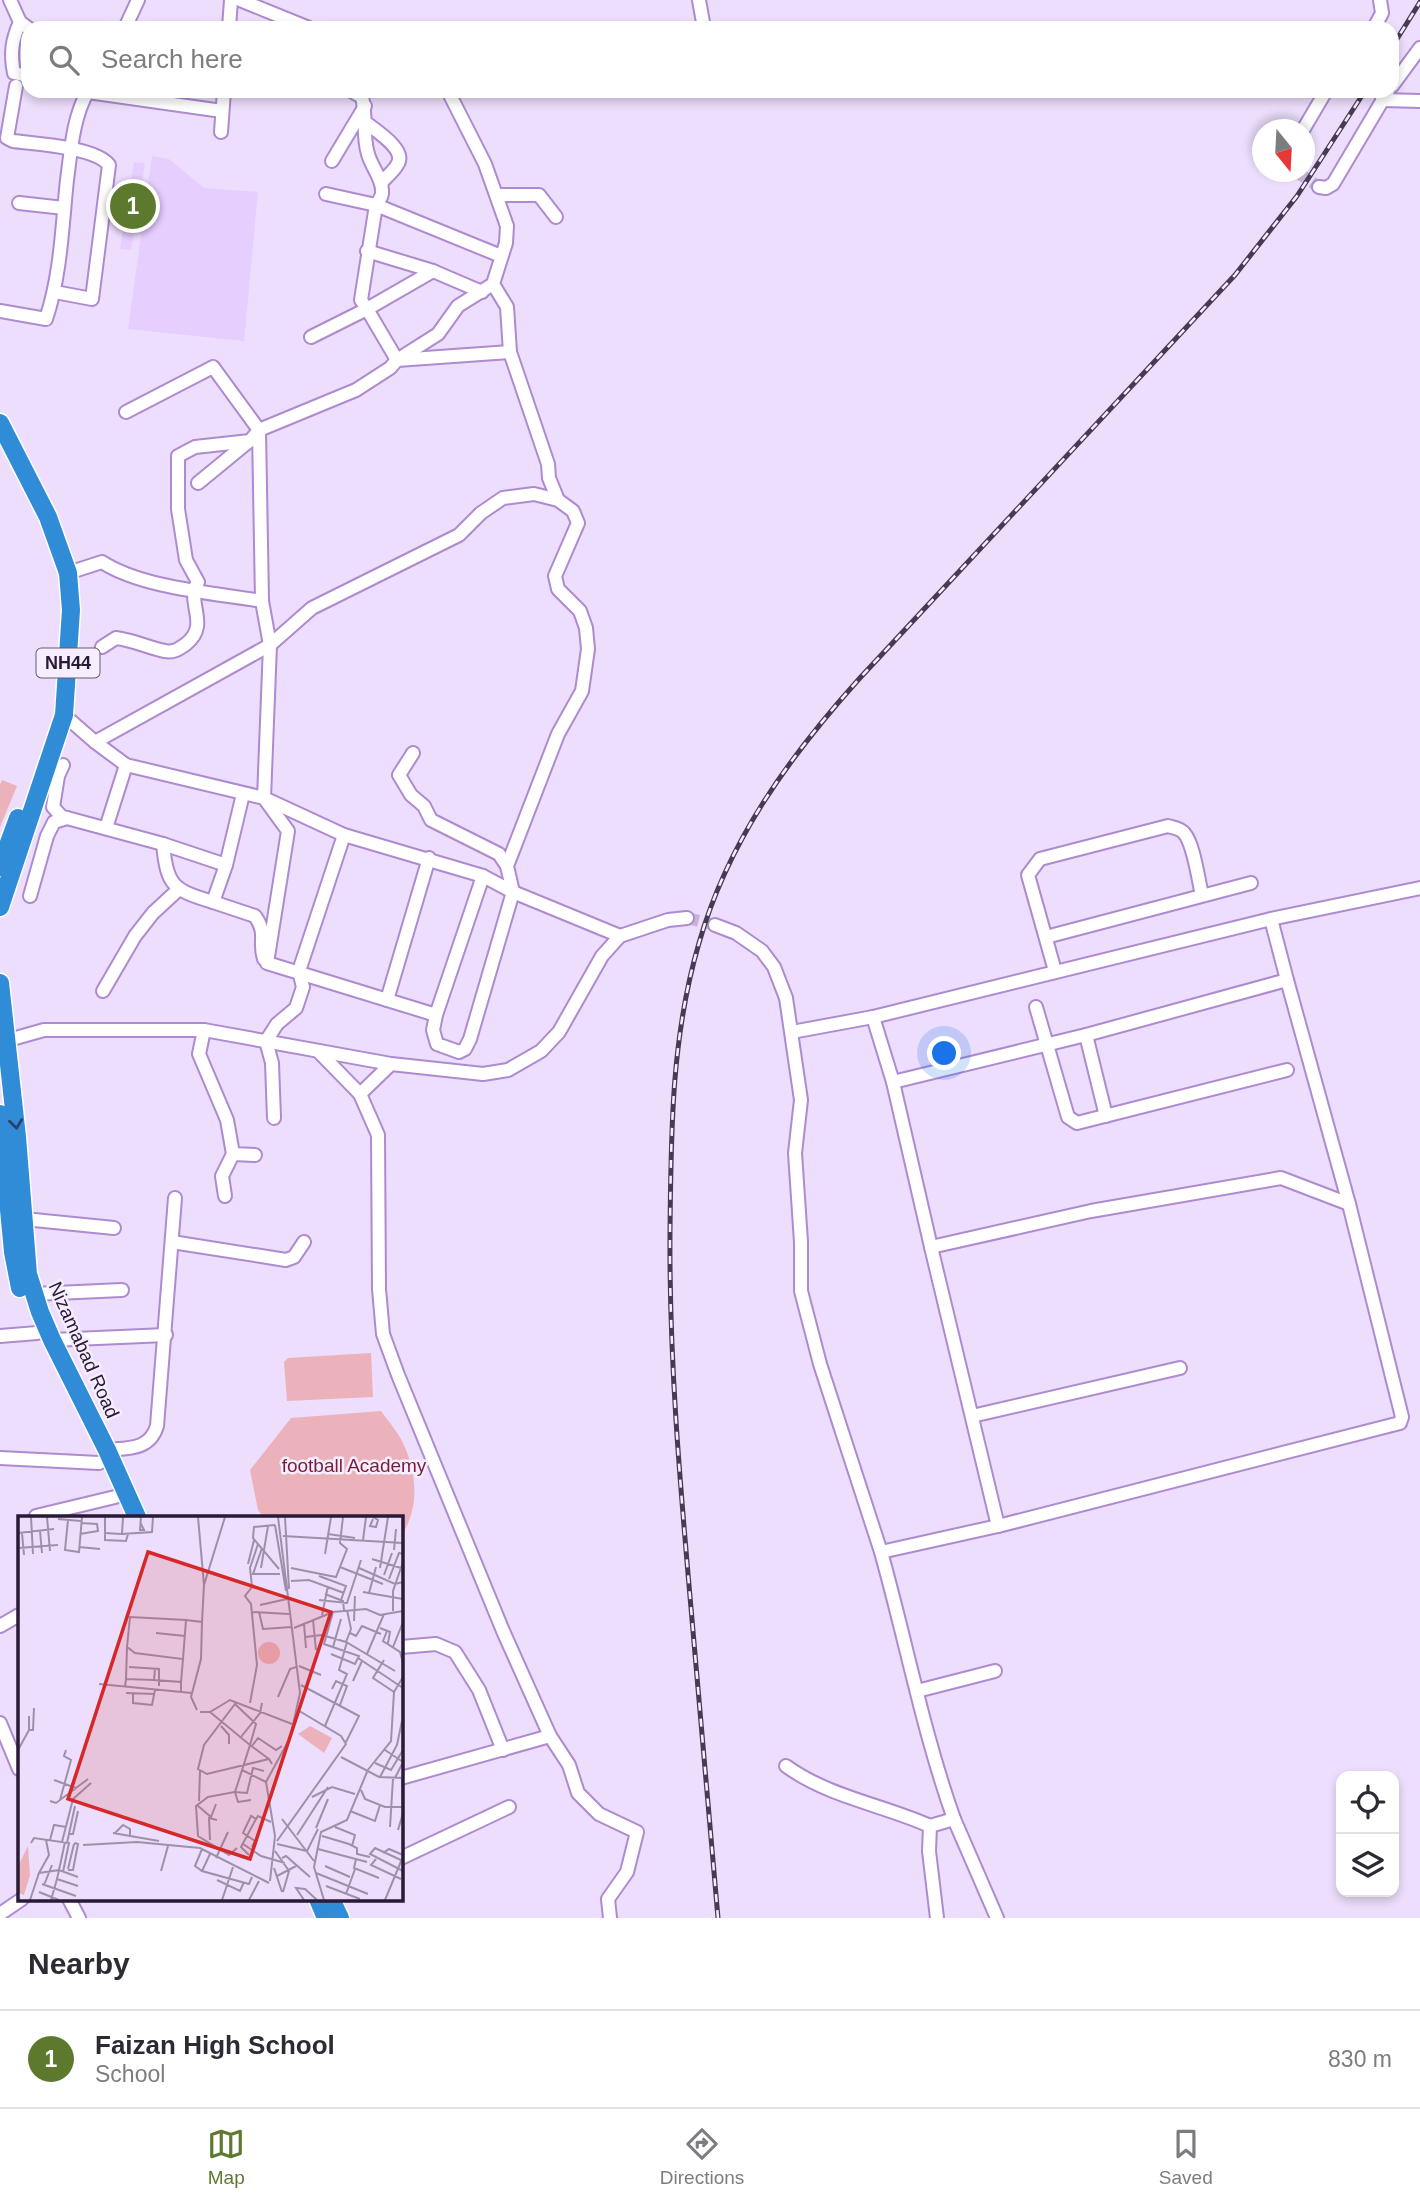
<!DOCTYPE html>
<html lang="en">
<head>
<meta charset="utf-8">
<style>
	:root { --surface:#fff; --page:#f7f7f7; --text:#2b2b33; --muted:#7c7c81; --line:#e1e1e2; --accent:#5c792e }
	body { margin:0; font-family:Helvetica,sans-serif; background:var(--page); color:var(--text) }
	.controls { position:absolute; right:21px; bottom:21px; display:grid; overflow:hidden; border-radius:14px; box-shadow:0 4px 10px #0003 }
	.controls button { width:63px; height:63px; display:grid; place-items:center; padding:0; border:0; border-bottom:2px solid var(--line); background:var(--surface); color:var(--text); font:35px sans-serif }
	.compass { position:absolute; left:1252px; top:119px; width:63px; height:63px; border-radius:50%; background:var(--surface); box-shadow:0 4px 10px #0003; rotate:162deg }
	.you { position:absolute; left:945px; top:1054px; width:24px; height:24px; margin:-18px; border:5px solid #fff; border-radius:50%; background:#1a73e8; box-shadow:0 0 0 10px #1a73e833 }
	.badge { display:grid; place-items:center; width:46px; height:46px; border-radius:50%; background:var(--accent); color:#fff; font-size:23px; font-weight:700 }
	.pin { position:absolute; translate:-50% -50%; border:4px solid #fff; box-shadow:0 2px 7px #0006 }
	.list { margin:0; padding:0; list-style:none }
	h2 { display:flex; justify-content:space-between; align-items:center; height:91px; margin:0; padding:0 28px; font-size:30px }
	h2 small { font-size:23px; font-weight:400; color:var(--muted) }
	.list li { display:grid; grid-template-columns:46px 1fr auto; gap:21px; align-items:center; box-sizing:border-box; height:98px; padding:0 28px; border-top:2px solid var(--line) }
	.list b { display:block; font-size:26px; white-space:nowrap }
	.list p { margin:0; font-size:23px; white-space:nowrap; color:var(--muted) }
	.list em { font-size:23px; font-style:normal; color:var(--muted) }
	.icon { flex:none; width:38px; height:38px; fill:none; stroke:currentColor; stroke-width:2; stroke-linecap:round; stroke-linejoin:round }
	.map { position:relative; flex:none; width:1420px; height:1918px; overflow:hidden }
	.search { position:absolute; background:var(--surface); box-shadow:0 4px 10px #0003; left:21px; right:21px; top:21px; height:77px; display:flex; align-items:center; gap:18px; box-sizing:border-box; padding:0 24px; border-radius:21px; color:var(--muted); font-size:26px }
	.sheet { height:189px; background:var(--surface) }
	nav { display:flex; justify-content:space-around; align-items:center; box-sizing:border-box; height:98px; border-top:2px solid var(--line); background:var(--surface); font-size:19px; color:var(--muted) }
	nav a { display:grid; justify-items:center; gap:4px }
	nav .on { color:var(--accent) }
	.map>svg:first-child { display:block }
	.built { fill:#e6ceff }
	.green { fill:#ecb2bc }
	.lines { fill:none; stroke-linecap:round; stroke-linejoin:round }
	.minor-tunnel { stroke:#c5b7d4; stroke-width:12; stroke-dasharray:12 6; stroke-linecap:butt }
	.minor-casing { stroke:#ae8ad0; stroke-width:16 }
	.highway-casing { stroke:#fff; stroke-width:21 }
	.minor { stroke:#fff; stroke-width:12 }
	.highway { stroke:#308cd6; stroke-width:18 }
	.rail-casing { stroke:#483955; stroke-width:5 }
	.rail { stroke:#f6eefe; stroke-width:2.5; stroke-dasharray:8; stroke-linecap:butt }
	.oneway { stroke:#2b426e }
	.labels { text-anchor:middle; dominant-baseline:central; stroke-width:5; stroke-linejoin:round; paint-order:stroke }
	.shield { fill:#f6eefe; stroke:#665a72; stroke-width:2 }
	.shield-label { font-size:18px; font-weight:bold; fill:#291a36 }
	.street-label { font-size:19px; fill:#291a36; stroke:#f6eefe }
	.park-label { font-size:19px; fill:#7c1c3a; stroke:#f6eefe }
	.inset-road { fill:none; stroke:#9e90ad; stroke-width:2 }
	.view { fill:#d62828; fill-opacity:0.15; stroke:#d62828; stroke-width:3.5 }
	.inset-edge { fill:none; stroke:#291a36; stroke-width:3.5 }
</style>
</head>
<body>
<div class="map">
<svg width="1420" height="1918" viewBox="0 0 1420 1918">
	<rect width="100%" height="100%" fill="#ecdefc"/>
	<!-- built -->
	<g class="built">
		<path d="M152 156 169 159 204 188 258 192 244 341 128 329Z"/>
		<path d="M134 162 145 163 131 250 120 249Z"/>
	</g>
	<!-- green -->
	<g class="green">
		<path d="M2 780 17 786 0 827V785Z"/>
		<path d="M371 1353 373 1397 287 1401 284 1362 288 1358Z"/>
		<path d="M381 1411C388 1421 398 1432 403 1443 417 1473 420 1508 401 1536V1517H263L258 1510 250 1470 291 1418Z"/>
	</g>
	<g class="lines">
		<!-- minor-tunnel -->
		<g class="minor-tunnel">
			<path d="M1297 172 1319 187"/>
			<path d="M687 918 715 925"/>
		</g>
		<!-- minor casing -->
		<g class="minor-casing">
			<g id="minor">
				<path d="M10 0 20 22 28 28"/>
				<path d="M240 0 309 28"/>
				<path d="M699 0 704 28"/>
				<path d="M20 22C12 40 10 53 14 73L28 76"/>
				<path d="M125 28 138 0"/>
				<path d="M229 28 231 0"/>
				<path d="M1374 28 1382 13 1380 0"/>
				<path d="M16 86 7 138 13 141C36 144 95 147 109 165L92 299 55 292"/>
				<path d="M1392 86 1420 48"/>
				<path d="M448 91 485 164 507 226 506 243 493 284 458 306 438 334 397 360 390 368 356 390 259 430 262 601 270 645 264 798 344 835 483 876 513 892 620 936"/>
				<path d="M88 92 222 111"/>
				<path d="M1382 100 1420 101"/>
				<path d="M365 122C376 131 408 150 397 165 393 172 386 177 381 183"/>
				<path d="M1303 130 1326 91"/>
				<path d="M221 132 224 91"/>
				<path d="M332 161 365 106"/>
				<path d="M1319 187 1326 188 1333 184 1388 91"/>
				<path d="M326 194 376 205C379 200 383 197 382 190 382 178 371 166 368 154 362 135 367 116 362 97L351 91"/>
				<path d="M497 195H539L556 217"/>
				<path d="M19 203 64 208"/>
				<path d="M367 251 433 271 482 292"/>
				<path d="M433 271 367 309 361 300 376 205 501 256"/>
				<path d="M493 284 507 307 510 352 548 464 549 478 558 500"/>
				<path d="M0 311 46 319C61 274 62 227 67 180 71 150 73 117 88 91"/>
				<path d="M311 337 367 309 397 360 510 352"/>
				<path d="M198 483 248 442"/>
				<path d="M68 573 102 562C142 588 214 593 262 601"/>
				<path d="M102 647 116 638C134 640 148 648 165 651 173 653 179 649 186 644 211 624 185 603 198 582L186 560 178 509V456L195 447 250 441 259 430 213 367 126 412"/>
				<path d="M64 715 95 742 270 645 312 608 459 535 481 513 503 498 534 494 558 500 573 511 578 523 555 576 558 589 580 611 586 628 588 649 582 691 558 734 507 866 513 892 470 1039 465 1049 459 1052 437 1044 433 1030 436 1015 483 876"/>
				<path d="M95 742 126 765 264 798 288 831 267 963 436 1015"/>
				<path d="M413 753 399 775 411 795 424 806 431 820 499 854 507 866"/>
				<path d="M63 765 58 776 53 807 62 817 67 818"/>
				<path d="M106 828 126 765"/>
				<path d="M163 844C167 886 173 890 213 902"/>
				<path d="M226 865 213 902 255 916C268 935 258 941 264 959"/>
				<path d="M30 896 47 836 54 822 67 818 163 844 226 865 243 794"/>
				<path d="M715 925 736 933 762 951 774 967 786 998 801 1100 795 1153 801 1242V1291L820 1364 881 1552 998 1526"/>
				<path d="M1046 937 1251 883"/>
				<path d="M1055 971 1028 875 1040 859 1168 826C1174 828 1180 828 1184 833 1194 844 1198 879 1202 895"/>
				<path d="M103 991 135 936 153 913 179 889"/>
				<path d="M387 1000 429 858"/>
				<path d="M1036 1007 1068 1117 1077 1123 1287 1070"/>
				<path d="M873 1017 893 1082 1086 1035 1106 1116"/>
				<path d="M204 1030 199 1054 227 1120 233 1154 255 1155"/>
				<path d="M792 1032 873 1017 1271 919 1420 888"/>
				<path d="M1086 1035 1287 980 1271 919"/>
				<path d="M5 1041 44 1030H204L391 1064 483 1074 508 1070 541 1051 559 1032 602 956 620 936 668 920 687 918"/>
				<path d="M318 1051 360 1094 391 1064"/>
				<path d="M893 1082 931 1247 1091 1211 1281 1178 1349 1204 1287 980"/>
				<path d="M360 1094 378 1135 379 1289 383 1334 398 1375 503 1631 550 1736 569 1765 578 1793 599 1814 637 1832 627 1872 608 1899 610 1918"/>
				<path d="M274 1118 272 1063 266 1041 277 1024 296 1008 303 987 299 971 344 835"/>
				<path d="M225 1196 222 1176 233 1154"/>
				<path d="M24 1219 114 1228"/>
				<path d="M172 1242 286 1260 294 1257 304 1242"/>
				<path d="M931 1247 998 1526 1400 1423 1402 1417 1349 1204"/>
				<path d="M34 1294 122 1290"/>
				<path d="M0 1336 37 1333"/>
				<path d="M52 1340 166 1335"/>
				<path d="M972 1416 1180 1368"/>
				<path d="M107 1450C128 1448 150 1450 157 1426L175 1198"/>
				<path d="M0 1458 99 1463"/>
				<path d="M36 1516 115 1497"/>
				<path d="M881 1552C906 1641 923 1732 954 1819L930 1826 929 1851 937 1918"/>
				<path d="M0 1626 19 1615"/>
				<path d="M401 1647 436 1644 455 1652 479 1690 503 1750"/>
				<path d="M917 1691 995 1671"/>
				<path d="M0 1723 19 1769"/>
				<path d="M786 1766C829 1797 883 1805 930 1826"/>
				<path d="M401 1778 550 1736"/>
				<path d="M954 1819 997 1918"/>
				<path d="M401 1858 509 1807"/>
				<path d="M69 1899 79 1918"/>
				<path d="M0 1914 22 1899"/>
			</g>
		</g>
		<!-- highway casing -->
		<g class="highway-casing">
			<g id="highway">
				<path d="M0 423 48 517 68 573 71 610 64 715 0 907"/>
				<path d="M0 867 18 818"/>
				<path d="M0 983 17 1137 28 1274 40 1312 52 1340 107 1450 137 1517"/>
				<path d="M0 1114 13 1252 20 1288"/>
				<path d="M318 1899 326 1918"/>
				<path d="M331 1899 340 1918"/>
			</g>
		</g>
		<!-- minor -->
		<use href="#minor" class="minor"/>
		<!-- highway -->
		<use href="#highway" class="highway"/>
		<!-- rail casing -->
		<g class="rail-casing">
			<g id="rail">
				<path d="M1392 47 1420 2"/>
				<path d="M718 1918C709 1815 700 1711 691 1608 680 1483 669 1358 670 1232 671 1134 671 1038 699 943 728 841 789 757 859 679L1235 275 1297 196 1365 91"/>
			</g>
		</g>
		<!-- rail -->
		<use href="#rail" class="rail"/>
	</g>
	<!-- one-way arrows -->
	<defs><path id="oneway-chevron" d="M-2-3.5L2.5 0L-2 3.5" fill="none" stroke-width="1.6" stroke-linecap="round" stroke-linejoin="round" transform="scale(1.75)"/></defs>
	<use class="oneway" href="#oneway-chevron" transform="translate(16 1124) rotate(83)"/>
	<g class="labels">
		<!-- shield labels -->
		<rect class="shield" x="36.5" y="648.5" width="63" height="29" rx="5"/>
		<g class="shield-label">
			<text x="68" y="663">NH44</text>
		</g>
		<!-- street labels -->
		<g class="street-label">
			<text transform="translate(84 1350) rotate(66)">Nizamabad Road</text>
		</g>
		<!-- park labels -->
		<g class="park-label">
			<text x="354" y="1465">football Academy</text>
		</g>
	</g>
	<!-- overview -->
	<g transform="translate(18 1516)">
		<rect width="385" height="385" fill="#ecdefc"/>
		<path d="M240 137a11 11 0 1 1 22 0a11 11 0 1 1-22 0ZM292 210 314 222 306 237 280 218ZM10 330 12 359 6 379 0 377V350Z" fill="#ecb2bc"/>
		<path class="inset-road" d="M13 1 15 38M29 1 32 35M87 1V24L108 25 110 18M180 1 186 69M267 1 271 73M40 3 63 5M355 3 352 10 358 11 360 4 355 1M50 4 47 34 61 36 64 1M122 6 126 14H122L123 1M257 9 268 75M257 9 236 11 235 22 261 53M22 15 24 37M0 17 36 13M4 17 6 39M86 17 104 18 105 1M62 18 80 15 79 8 63 7M104 18 134 16 135 1M310 18 337 22M265 20 385 27M345 24 348 1M61 31 82 33M0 32 40 29M244 32 235 58H262M376 34 378 13M307 38 313 1M354 43 383 52M230 48 236 24M322 51 365 68M243 52 250 10M273 52 318 61 329 33 322 27 325 1M341 52 377 68 385 66M362 52 370 1M366 59 374 37M301 60 328 70 323 84M371 63 381 37 385 38M273 65 291 64 326 77M345 76 385 83M351 77 358 51M307 78 325 85 326 94M301 84 329 87 343 44M242 89 269 83M375 95V75L385 46M234 96 271 98M241 96 245 113 274 111M304 99 310 70M168 104 184 106 183 143 173 181 179 194M295 104 298 134M336 105 337 80M184 106 186 69 207 1M286 108 288 132M276 112 315 96 348 93 362 99 385 95M362 112 372 116 370 127M369 115 365 125 382 136 385 147M138 117 167 120M332 117 338 120 344 110 363 118M287 121 304 119 328 126 377 155M328 126 333 113 329 94M109 131 112 101 168 104 165 143M315 131 323 103M375 131 385 106M313 138 337 148 341 140 306 128 315 96M349 138 366 98M340 142 385 172M366 144 355 162 376 176M281 150 303 159M111 151 141 153V170M137 153 136 164 163 166V175M108 163 109 131 117 137 165 143 163 166M335 165 344 145M81 168 174 177M283 169 341 200 328 226M107 171 108 163 136 164M314 173 318 165 329 170 322 189M108 177 137 178M115 177V187L134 189 137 174M260 181 272 153 278 151M232 187 239 149 233 88 227 80 234 71 232 52 240 28M182 196H192L212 184 274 208M192 196 232 229 217 276 190 281 178 290 180 320 211 339 219 332M11 200V214H15L16 192M203 210 211 219V228M307 210 329 158 321 154 329 126M223 221 242 197 244 187M234 230 240 222 258 234 264 230M0 234 11 214M367 234 385 246 377 262M323 241 361 261 385 262M251 243 232 229 238 208 217 188 186 229 180 253 189 258 251 243 254 248M357 247 373 254 385 234M224 254 248 266M349 255 373 225 376 176 385 161M362 261 379 229 384 205M36 264 58 272M343 274 347 283 367 291H385M294 281 314 271 337 278M42 284 53 244 46 240 48 234M233 284 220 286 217 276 229 277 235 252 246 255M32 285 38 287 70 263M181 285 182 255M179 289 193 301 198 288M332 295 357 305 362 289M264 303 296 345M317 311 337 319 334 330M372 311 375 263M298 312 310 283M380 314 385 297 384 262M95 317 141 325M97 317 105 309 112 313V320M51 318H55L60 295M279 319 310 271M304 320 331 328 339 332V338L352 341M28 324 31 339 21 357 41 354 47 326M32 324 36 309 48 311M192 324 191 302 199 304M259 325 328 228 323 220 278 193M44 326 55 283 73 267M13 327 16 322 51 327 45 356M49 327 57 290M225 328 243 340 267 347M259 328 289 335 300 313M65 329 119 326 182 332 251 367M234 331 237 325 225 317 233 300 238 303M184 333 177 350 184 355M300 333 349 346M257 335 271 355 265 376M365 337 371 333 385 339M192 338 184 355 231 368 234 361M231 339 223 331 238 303 240 300 253 306M198 342 210 316M264 342 268 340 292 361M338 343 336 352 361 362M358 343 353 349 383 363M385 345 357 332 352 338 385 355M307 350 332 361M256 352 264 376M50 353 56 328M50 354H55L60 328 56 327M143 355 150 330M298 357 350 378M259 360 278 350M199 364 222 375 226 366M252 365 257 320 248 266 272 222 282 177 260 1M24 368 58 380M26 369 34 349M60 370 39 363 41 354 60 361M308 370 342 383M21 376 41 384M328 378 337 353M12 384 21 357M33 384 39 363M204 384 215 351M231 384 241 365M286 384 278 372 287 373 299 384M306 384 296 351 303 316 329 304 349 256M367 384 384 343"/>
		<path class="view" d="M130 36 313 96 232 343 50 283Z"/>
		<rect width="385" height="385" class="inset-edge"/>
	</g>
</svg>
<div class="controls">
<button><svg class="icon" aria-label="locate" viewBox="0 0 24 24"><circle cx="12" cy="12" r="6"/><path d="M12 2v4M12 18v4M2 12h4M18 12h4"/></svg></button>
<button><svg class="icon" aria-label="layers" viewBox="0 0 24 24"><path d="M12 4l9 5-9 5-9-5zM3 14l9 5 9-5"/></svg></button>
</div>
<svg class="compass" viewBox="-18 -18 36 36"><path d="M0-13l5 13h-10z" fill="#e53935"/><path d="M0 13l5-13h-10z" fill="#7c7c81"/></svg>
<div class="you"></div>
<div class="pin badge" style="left:133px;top:206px">1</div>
<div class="search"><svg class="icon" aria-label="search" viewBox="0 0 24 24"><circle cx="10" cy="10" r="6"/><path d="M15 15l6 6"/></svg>Search here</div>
</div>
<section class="sheet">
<h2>Nearby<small></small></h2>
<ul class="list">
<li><span class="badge">1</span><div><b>Faizan High School</b><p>School</p></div><em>830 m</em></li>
</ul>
</section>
<nav>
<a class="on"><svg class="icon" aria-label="map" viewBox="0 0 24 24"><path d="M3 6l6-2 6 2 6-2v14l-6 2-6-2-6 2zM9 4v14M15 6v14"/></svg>Map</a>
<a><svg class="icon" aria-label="directions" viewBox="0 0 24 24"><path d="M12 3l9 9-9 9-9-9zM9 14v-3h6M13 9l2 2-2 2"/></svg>Directions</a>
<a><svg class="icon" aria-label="saved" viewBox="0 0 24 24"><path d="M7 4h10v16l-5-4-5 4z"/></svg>Saved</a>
</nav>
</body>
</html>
